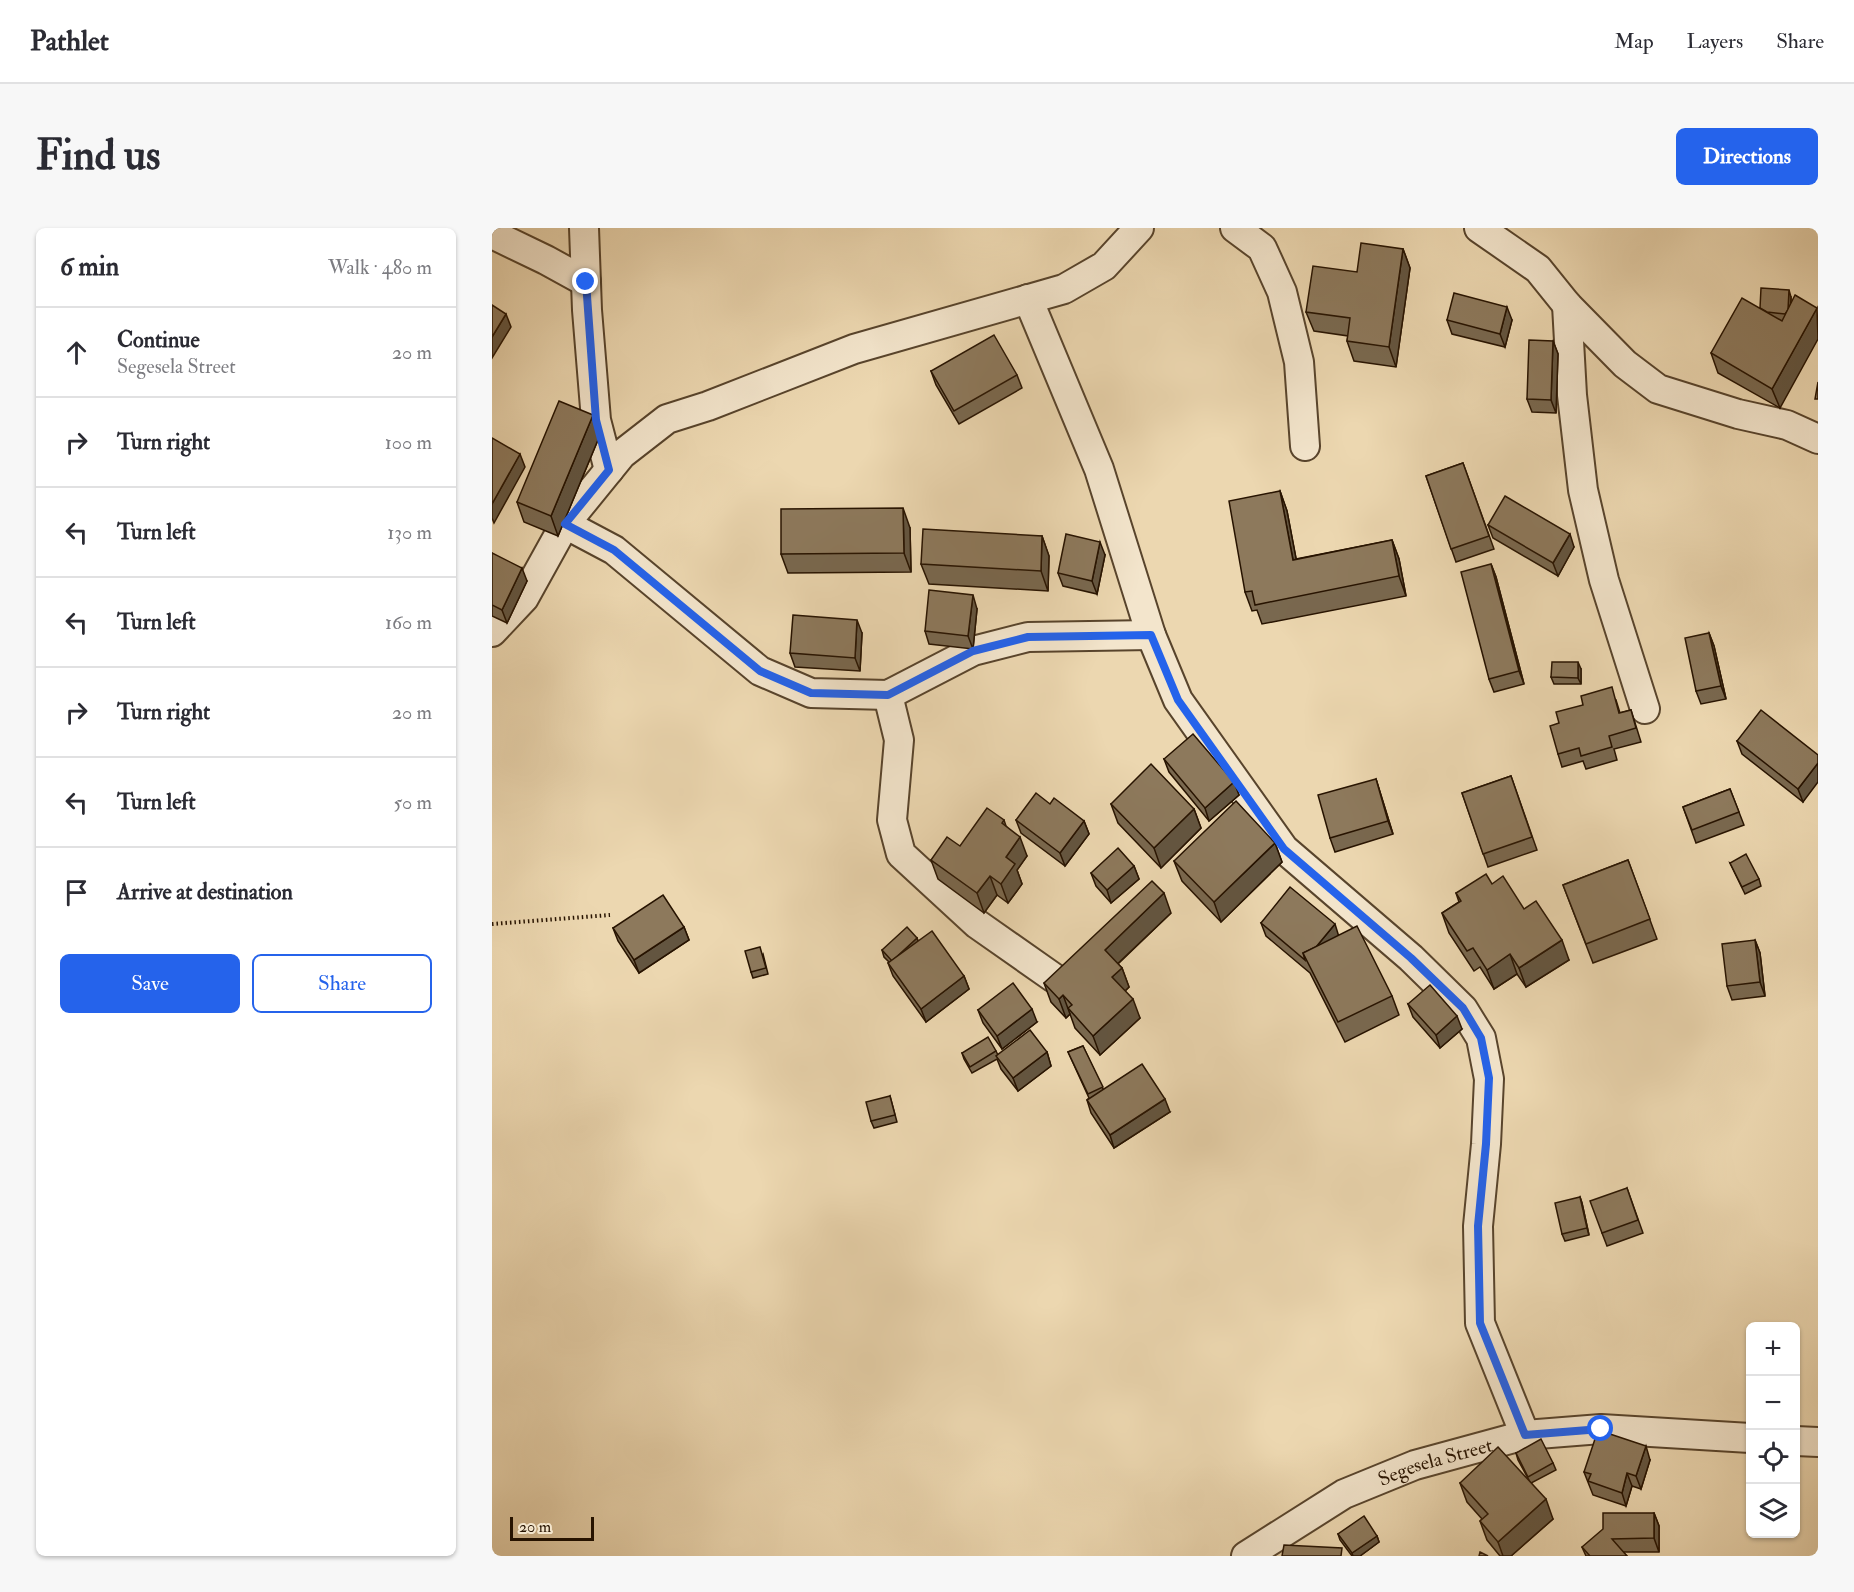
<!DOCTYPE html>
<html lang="en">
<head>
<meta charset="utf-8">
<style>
	:root { --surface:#fff; --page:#f7f7f7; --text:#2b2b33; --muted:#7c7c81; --line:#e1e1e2; --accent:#2563eb }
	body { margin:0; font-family:"IM FELL Double Pica",serif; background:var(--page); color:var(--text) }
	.controls { position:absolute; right:18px; bottom:18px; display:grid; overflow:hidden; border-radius:9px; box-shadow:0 2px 4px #0004 }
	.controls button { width:54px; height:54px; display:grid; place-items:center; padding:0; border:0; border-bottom:2px solid var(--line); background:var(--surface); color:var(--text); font:30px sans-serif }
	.scale { position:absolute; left:18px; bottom:15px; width:84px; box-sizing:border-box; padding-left:6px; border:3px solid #271300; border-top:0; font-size:16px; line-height:21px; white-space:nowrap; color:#271300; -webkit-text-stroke:4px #f3e5cc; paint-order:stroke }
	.stop { position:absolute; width:18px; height:18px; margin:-14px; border:4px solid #2563eb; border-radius:50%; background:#fff }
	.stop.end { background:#2563eb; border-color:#fff; box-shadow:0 2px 6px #0008 }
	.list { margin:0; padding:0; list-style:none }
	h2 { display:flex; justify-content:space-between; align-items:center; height:78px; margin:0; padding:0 24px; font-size:26px }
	h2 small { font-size:20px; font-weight:400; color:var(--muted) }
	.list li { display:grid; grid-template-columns:39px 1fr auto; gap:18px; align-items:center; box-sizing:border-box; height:90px; padding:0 24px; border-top:2px solid var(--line) }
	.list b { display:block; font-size:22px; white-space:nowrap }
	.list p { margin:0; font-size:20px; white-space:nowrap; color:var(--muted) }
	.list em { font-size:20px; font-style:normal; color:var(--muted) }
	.actions { display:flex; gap:12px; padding:18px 24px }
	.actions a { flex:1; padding:14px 0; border:2px solid var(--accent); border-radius:9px; text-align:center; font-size:21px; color:var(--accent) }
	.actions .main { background:var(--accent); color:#fff }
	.icon { flex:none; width:33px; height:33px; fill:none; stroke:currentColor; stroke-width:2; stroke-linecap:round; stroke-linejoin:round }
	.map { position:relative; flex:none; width:1326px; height:1328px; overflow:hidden; border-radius:9px }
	header { display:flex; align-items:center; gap:36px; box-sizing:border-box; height:84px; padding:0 30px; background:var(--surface); border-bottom:2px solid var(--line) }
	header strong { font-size:28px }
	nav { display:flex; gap:33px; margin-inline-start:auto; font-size:21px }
	.intro { display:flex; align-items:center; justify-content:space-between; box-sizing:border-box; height:144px; padding:0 36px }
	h1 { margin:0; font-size:42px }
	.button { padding:15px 27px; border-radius:9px; background:var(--accent); color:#fff; font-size:21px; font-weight:700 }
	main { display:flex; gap:36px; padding:0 36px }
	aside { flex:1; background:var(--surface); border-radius:9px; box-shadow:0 2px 4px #0004 }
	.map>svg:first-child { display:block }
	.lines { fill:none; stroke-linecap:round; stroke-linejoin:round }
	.street-casing { stroke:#58442c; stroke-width:32 }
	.path { stroke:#271300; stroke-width:4; stroke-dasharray:1.5 3; stroke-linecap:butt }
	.street { stroke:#f3e5cc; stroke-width:28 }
	.wall { fill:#79684f; stroke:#271300; stroke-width:1.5 }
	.shaded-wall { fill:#635540; stroke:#271300; stroke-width:1.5 }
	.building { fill:#8d795c; stroke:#271300; stroke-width:1.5 }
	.route { stroke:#2563eb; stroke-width:8 }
	.labels { text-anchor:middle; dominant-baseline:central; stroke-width:6; stroke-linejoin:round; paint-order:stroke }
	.street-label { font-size:20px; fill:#271300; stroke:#f3e5cc }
</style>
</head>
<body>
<header>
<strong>Pathlet</strong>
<nav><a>Map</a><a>Layers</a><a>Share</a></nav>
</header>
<div class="intro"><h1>Find us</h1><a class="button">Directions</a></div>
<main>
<aside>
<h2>6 min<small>Walk · 480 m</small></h2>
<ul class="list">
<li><svg class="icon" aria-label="ahead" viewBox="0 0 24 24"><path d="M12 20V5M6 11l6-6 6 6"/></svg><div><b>Continue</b><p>Segesela Street</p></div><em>20 m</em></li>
<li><svg class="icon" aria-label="right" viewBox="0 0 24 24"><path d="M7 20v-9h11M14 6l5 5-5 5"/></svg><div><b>Turn right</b></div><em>100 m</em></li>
<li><svg class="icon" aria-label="left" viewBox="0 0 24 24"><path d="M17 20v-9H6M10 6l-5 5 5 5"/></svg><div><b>Turn left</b></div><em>130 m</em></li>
<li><svg class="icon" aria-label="left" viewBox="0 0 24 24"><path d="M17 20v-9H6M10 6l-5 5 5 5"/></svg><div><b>Turn left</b></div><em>160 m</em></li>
<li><svg class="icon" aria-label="right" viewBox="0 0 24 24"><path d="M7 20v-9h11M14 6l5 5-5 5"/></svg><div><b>Turn right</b></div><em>20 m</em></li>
<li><svg class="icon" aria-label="left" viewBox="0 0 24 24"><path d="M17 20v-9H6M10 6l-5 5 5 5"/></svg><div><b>Turn left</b></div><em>50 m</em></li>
<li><svg class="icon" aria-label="arrive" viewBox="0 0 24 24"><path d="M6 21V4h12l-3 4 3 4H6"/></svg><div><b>Arrive at destination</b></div></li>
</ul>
<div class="actions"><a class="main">Save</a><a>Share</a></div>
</aside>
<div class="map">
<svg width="1326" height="1328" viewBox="0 0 1326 1328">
	<rect width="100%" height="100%" fill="#ecd7b0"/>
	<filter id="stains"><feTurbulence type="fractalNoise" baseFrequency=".00333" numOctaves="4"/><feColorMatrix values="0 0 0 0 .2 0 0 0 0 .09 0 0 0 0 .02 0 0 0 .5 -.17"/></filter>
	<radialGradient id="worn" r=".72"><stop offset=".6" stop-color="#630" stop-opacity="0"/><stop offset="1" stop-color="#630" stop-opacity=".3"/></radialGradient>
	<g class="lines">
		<!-- street casing -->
		<g class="street-casing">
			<g id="street">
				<path d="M92 0 95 82 104 192 117 242"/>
				<path d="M743 0 770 20 790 64 807 134 813 218"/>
				<path d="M987 0 1046 41 1075 77 1133 136 1166 161 1246 186 1295 197 1326 211"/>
				<path d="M0 6 54 32 94 54"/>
				<path d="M536 71 607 241 659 407 686 472 792 621 919 730 971 781 989 810 997 851 994 916 986 998 988 1095 1033 1207"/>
				<path d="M1075 77 1080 167 1091 262 1112 352 1153 481"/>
				<path d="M73 296 122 322 268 443 319 465 396 467 481 423 536 409 659 407"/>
				<path d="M0 404 32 370 73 296 130 226 175 191 216 178 362 121 572 61 612 38 647 0"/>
				<path d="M396 467 407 512 400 592 409 626 485 696 562 750"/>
				<path d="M1304 1213 1326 1214"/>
				<path id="s1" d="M754 1328 852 1266 923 1237 1033 1207 1109 1201 1258 1210"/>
			</g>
		</g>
		<!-- path -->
		<path class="path" d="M0 696 118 687"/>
		<!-- street -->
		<use href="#street" class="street"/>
	</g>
	<!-- wall -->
	<g class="wall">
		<path d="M911 21 918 40 904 139 862 133 855 113 856 108 822 103 814 84 865 44Z"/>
		<path d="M1299 69V75L1288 180 1226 145 1219 125 1268 80Z"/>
		<path d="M955 92H1020L1013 119 960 106Z"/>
		<path d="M1061 113 1066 126 1064 185 1040 184 1035 171Z"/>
		<path d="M439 143 525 147 530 160 467 196 444 157Z"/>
		<path d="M101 187 108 207 66 308 32 294 25 274Z"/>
		<path d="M971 235 1002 321 964 334 934 248Z"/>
		<path d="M788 263 795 283 804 331 900 312 907 331 914 368 770 396 765 382 760 383 753 364Z"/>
		<path d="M996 297 1082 319 1066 348 1001 310Z"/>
		<path d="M418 300 419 344 296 345 289 326Z"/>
		<path d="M550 308 557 328 556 363 437 356 429 336Z"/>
		<path d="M0 325 35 353 15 395 0 388Z"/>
		<path d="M613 327 605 366 571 358 566 345Z"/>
		<path d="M999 336 1004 349 1032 456 1002 464 997 451Z"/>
		<path d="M485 381 481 421 437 416 433 403Z"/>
		<path d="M370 405 368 443 303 439 298 425Z"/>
		<path d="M1217 405 1222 418 1234 471 1209 476 1204 463Z"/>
		<path d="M1089 441V456H1062L1059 449Z"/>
		<path d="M1124 472 1128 485 1139 482 1149 514 1122 521 1125 532 1094 541 1091 533 1070 539 1066 526 1067 495Z"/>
		<path d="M1245 513 1326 527 1311 574 1250 526Z"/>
		<path d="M672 531 742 554 747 567 717 593 677 544Z"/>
		<path d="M1019 548 1045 622 996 639 970 565Z"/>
		<path d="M884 551 901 606 843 624 838 610Z"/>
		<path d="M1238 561 1252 597 1204 615 1191 579Z"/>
		<path d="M619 576 702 581 709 600 669 640 626 595Z"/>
		<path d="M512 592 514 598 535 628 525 642 530 656 516 675 505 667 492 685 446 651 439 632 468 618Z"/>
		<path d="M524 592 592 593 597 606 573 638 529 605Z"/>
		<path d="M783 615 790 634 729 694 690 653 682 633Z"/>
		<path d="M1136 632 1165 711 1101 735 1071 657Z"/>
		<path d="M1238 635 1267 651 1269 658 1253 666Z"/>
		<path d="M642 638 647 651 619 675 604 658 599 645Z"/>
		<path d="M1000 656 1032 681 1077 732 1034 759 1025 746 1002 761 988 739 982 743 957 705 950 685 967 674 964 665Z"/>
		<path d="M679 685 626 736 630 740 637 759 633 763 648 790 608 827 583 800 578 786 574 790 559 774 552 755Z"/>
		<path d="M769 695 847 707 900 768 907 787 853 814 818 745 774 708Z"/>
		<path d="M192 699 197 712 147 745 126 713 121 700Z"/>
		<path d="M425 710 426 713 472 748 477 761 434 794 401 748 396 735 397 734 392 729 390 722Z"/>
		<path d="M1263 712 1268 725 1273 768 1240 772 1235 758Z"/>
		<path d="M271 726 276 746 261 750 259 744Z"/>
		<path d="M916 776 970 801 948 820 921 789Z"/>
		<path d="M486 782 545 794 510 821 491 795Z"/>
		<path d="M591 818 611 861 678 884 622 920 599 885 595 872 597 870 576 824Z"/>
		<path d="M504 823 506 827 555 824 559 838 526 863 509 841 505 831 480 845 472 831 470 825Z"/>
		<path d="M398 868 405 894 382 900 379 893Z"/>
		<path d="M1135 960 1151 1005 1115 1018 1110 1005Z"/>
		<path d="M1088 969 1090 975 1097 1007 1073 1013 1070 1006Z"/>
		<path d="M1024 1225 1061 1235 1064 1242 1039 1255 1061 1291 1019 1328H1008L995 1312 988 1293 990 1291 975 1274 968 1255 1038 1254 1026 1232Z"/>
		<path d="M1158 1232 1149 1261 1140 1258 1134 1278 1101 1267 1092 1244Z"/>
		<path d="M1162 1285 1167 1298V1324H1131L1135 1328H1094L1090 1319Z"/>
		<path d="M846 1306 885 1308 887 1314 868 1328H860L848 1312Z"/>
	</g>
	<!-- shaded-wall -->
	<g class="shaded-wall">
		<path d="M911 21 918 40 904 139 897 119Z"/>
		<path d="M1297 62 1299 69 1298 93 1295 86Z"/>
		<path d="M1015 79 1020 92 1013 119 1008 106Z"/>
		<path d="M1325 80 1326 111 1288 180 1280 161Z"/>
		<path d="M14 86 19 99 0 130V109Z"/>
		<path d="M1061 113 1066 126 1064 185 1059 172Z"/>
		<path d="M101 187 108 207 66 308 59 288Z"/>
		<path d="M28 226 33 239 2 295 0 290V276Z"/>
		<path d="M788 263 795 283 808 351 801 332Z"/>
		<path d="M411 280 418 300 419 344 412 325Z"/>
		<path d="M1078 306 1082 319 1066 348 1061 335Z"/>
		<path d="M550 308 557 328 556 363 549 343Z"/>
		<path d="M900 312 907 331 914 368 907 348Z"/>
		<path d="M608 314 613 327 605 366 600 353Z"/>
		<path d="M999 336 1004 349 1032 456 1027 443Z"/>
		<path d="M30 340 35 353 15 395 10 382Z"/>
		<path d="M481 367 485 381 481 421 476 408Z"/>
		<path d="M365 392 370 405 368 443 363 430Z"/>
		<path d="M1217 405 1222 418 1234 471 1229 458Z"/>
		<path d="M1086 434 1089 441V456L1086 450Z"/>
		<path d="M1326 535V554L1311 574 1306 561Z"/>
		<path d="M884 551 888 564 901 606 896 593Z"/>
		<path d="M742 554 747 567 717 593 713 580Z"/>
		<path d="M702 581 709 600 669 640 662 620Z"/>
		<path d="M592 593 597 606 573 638 568 625Z"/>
		<path d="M528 609 535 628 525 642 530 656 516 675 509 656 514 629Z"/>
		<path d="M783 615 790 634 729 694 722 674Z"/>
		<path d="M642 638 647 651 619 675 615 662Z"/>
		<path d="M498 648 505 667 492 685 485 665Z"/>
		<path d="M672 665 679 685 620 741 613 722Z"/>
		<path d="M843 696 847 709 814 731Z"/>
		<path d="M192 699 197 712 147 745 142 732Z"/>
		<path d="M425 710 427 716 400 733Z"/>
		<path d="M1070 712 1077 732 1034 759 1027 740Z"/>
		<path d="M1263 712 1268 725 1273 768 1268 754Z"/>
		<path d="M1018 726 1025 746 1002 761 995 742Z"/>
		<path d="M630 740 637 759 628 768 620 749Z"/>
		<path d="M472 748 477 761 434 794 429 781Z"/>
		<path d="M571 767 578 786 574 790 567 771Z"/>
		<path d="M641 771 648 790 608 827 601 808Z"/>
		<path d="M540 781 545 794 510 821 505 808Z"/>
		<path d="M965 788 970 801 948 820 944 807Z"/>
		<path d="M555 824 559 838 526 863 521 850Z"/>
		<path d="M673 871 678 884 622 920 618 907Z"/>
		<path d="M1088 969 1090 975 1097 1007 1095 1000Z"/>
		<path d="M1154 1218 1158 1232 1149 1261 1144 1248Z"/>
		<path d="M1135 1245 1140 1258 1134 1278 1130 1265Z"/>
		<path d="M1054 1271 1061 1291 1019 1328H1011L1006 1314Z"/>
		<path d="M1162 1285 1167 1298V1324L1162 1310Z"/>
		<path d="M885 1308 887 1314 868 1328H861L860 1325Z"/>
	</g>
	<!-- building -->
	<g class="building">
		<path d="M869 15 911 21 897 119 855 113 858 90 814 84 821 38 865 44Z"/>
		<path d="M1269 60 1297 62 1296 82 1293 86 1275 84 1268 80Z"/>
		<path d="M962 65 1015 79 1008 106 955 92Z"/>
		<path d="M1303 67 1325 80 1280 161 1219 125 1250 70 1290 93Z"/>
		<path d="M0 77 14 86 0 109Z"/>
		<path d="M502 107 525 147 462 183 439 143Z"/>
		<path d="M1037 112 1061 113 1059 172 1035 171Z"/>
		<path d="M1326 154V171H1323Z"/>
		<path d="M67 173 101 187 59 288 25 274Z"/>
		<path d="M0 210 28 226 0 276Z"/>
		<path d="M971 235 997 308 959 321 934 248Z"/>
		<path d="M788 263 801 332 900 312 907 348 763 377 760 363 753 364 737 273Z"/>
		<path d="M1013 268 1078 306 1061 335 996 297Z"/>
		<path d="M411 280 412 325 289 326V281Z"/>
		<path d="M431 301 550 308 549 343 429 336Z"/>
		<path d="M574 306 608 314 600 353 566 345Z"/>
		<path d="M0 325 30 340 10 382 0 377Z"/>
		<path d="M999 336 1027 443 997 451 969 344Z"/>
		<path d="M437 362 481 367 476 408 433 403Z"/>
		<path d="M301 387 365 392 363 430 298 425Z"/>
		<path d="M1217 405 1229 458 1204 463 1193 410Z"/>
		<path d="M1060 434H1086V450L1059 449Z"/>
		<path d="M1120 459 1127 485 1139 482 1144 500 1117 508 1120 519 1089 528 1087 520 1066 526 1058 498 1067 495 1064 484 1091 477 1089 468Z"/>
		<path d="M1269 482 1326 527V535L1306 561 1245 513Z"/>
		<path d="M701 506 742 554 713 580 672 531Z"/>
		<path d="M659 536 702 581 662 620 619 576Z"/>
		<path d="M1019 548 1040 609 991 626 970 565Z"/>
		<path d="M884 551 896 593 838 610 826 567Z"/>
		<path d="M1238 561 1247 584 1200 602 1191 579Z"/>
		<path d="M544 565 558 576 562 570 592 593 568 625 524 592Z"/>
		<path d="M744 573 783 615 722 674 682 633Z"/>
		<path d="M495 580 512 592 510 595 528 609 514 629 523 636 509 656 498 648 485 665 439 632 455 609 468 618Z"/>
		<path d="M626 620 642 638 615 662 599 645Z"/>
		<path d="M1254 626 1267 651 1250 659 1238 635Z"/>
		<path d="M1136 632 1158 691 1094 716 1071 657Z"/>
		<path d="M994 646 1000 656 1011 648 1032 681 1044 673 1070 712 1027 740 1018 726 995 742 981 720 975 723 950 685 969 673 964 665Z"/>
		<path d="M660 653 672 665 613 722 630 740 620 749 641 771 601 808 576 780 580 777 571 767 567 771 552 755Z"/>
		<path d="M798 659 843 696 824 719 811 725 813 732 769 695Z"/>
		<path d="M171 667 192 699 142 732 121 700Z"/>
		<path d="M865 698 900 768 846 794 811 725Z"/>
		<path d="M415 699 425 710 400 733 390 722Z"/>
		<path d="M440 703 472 748 429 781 396 735Z"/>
		<path d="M1263 712 1268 754 1235 758 1230 716Z"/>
		<path d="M268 719 274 740 259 744 253 723Z"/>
		<path d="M521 755 540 781 505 808 486 782Z"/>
		<path d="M938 757 965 788 944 807 916 776Z"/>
		<path d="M538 802 555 824 521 850 504 828Z"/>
		<path d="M496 809 504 823 478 839 470 825Z"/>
		<path d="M591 818 611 859 596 866 576 824Z"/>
		<path d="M650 836 673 871 618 907 595 872Z"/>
		<path d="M398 868 403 887 379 893 374 874Z"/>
		<path d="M1135 960 1146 992 1110 1005 1098 973Z"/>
		<path d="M1088 969 1095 1000 1070 1006 1063 975Z"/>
		<path d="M1106 1202 1154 1218 1144 1248 1135 1245 1130 1265 1096 1253 1099 1246 1092 1244Z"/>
		<path d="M1049 1211 1061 1235 1036 1249 1024 1225Z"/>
		<path d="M1006 1219 1054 1271 1006 1314 988 1293 996 1286 968 1255Z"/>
		<path d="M1111 1285H1162V1310L1120 1311 1135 1328H1098L1090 1319 1111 1301Z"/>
		<path d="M872 1288 885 1308 860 1325 846 1306Z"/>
		<path d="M792 1317 850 1320 849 1328H790Z"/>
		<path d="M988 1324 996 1328H987Z"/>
	</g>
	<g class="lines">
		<!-- route -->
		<path class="route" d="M94 54 104 192 117 242 73 296 122 322 268 443 319 465 396 467 481 423 536 409 659 407 686 472 792 621 919 730 971 780 989 810 997 850 994 916 986 998 988 1095 1033 1207 1109 1201"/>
	</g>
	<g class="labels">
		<!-- street labels -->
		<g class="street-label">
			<text stroke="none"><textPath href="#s1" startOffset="213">Segesela Street</textPath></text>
		</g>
	</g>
	<rect width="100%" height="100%" filter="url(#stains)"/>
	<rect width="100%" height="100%" fill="url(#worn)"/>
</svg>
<div class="controls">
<button>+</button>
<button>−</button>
<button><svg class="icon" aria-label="locate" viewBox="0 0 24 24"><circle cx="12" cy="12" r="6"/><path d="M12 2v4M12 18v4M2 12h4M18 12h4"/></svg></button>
<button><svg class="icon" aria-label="layers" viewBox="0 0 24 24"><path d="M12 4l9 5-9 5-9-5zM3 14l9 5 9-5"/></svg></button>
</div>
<div class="scale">20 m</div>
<div class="stop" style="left:1109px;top:1201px"></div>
<div class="stop end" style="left:94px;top:54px"></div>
</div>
</main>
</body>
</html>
